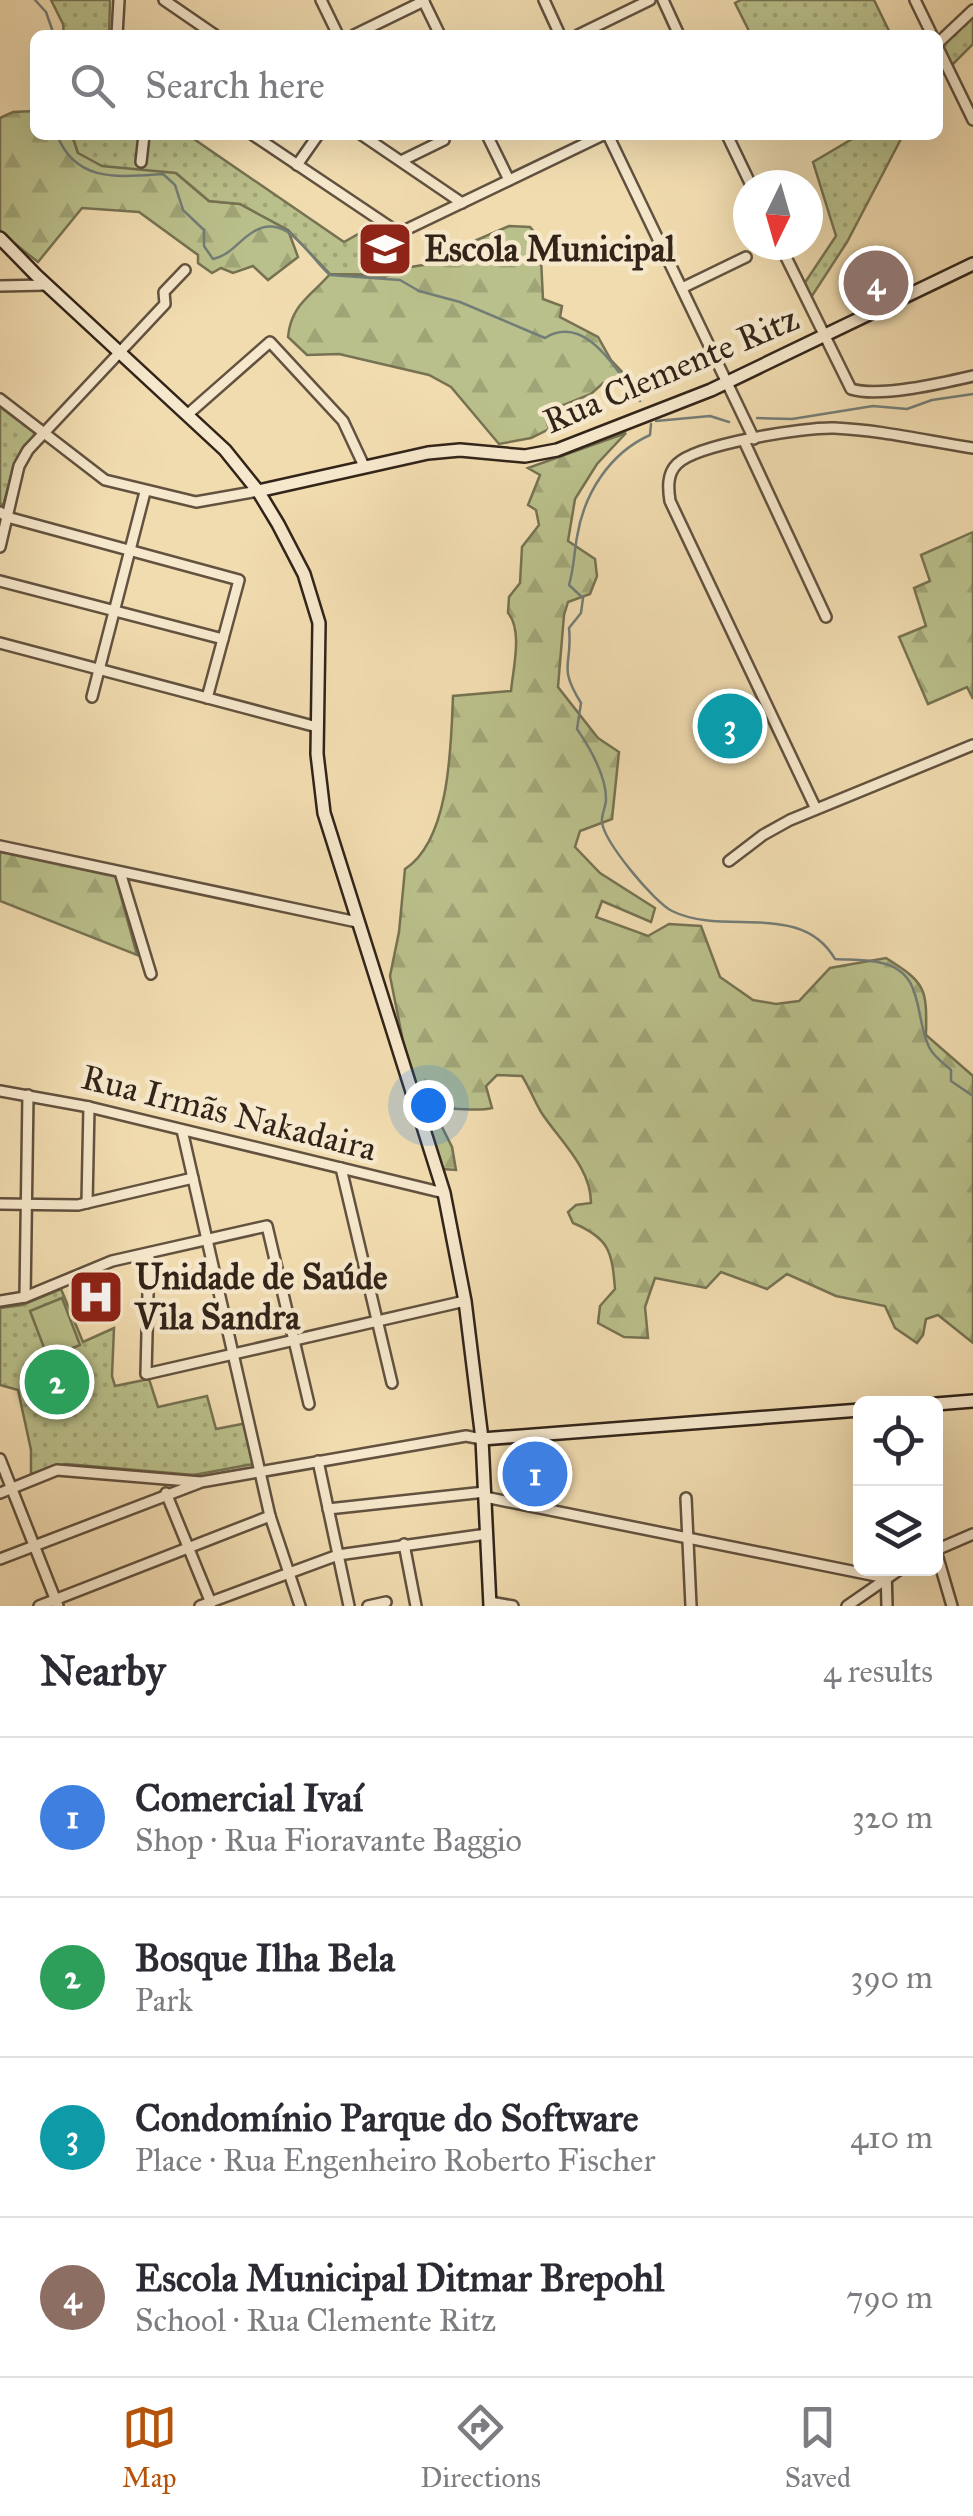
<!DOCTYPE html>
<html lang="en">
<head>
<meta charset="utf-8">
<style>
	:root { --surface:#fff; --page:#f2f2f3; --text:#2b2b33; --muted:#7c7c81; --line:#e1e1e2; --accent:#b45309 }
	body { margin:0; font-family:"IM FELL Great Primer",serif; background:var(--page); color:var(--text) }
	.controls { position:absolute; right:30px; bottom:30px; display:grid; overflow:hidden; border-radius:15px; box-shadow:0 10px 40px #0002 }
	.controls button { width:90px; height:90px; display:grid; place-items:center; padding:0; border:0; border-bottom:2px solid var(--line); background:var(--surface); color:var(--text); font:50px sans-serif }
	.compass { position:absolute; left:733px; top:170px; width:90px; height:90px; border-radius:50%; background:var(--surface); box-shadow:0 10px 40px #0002; rotate:185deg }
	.you { position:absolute; left:428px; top:1105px; width:35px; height:35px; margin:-25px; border:8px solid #fff; border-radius:50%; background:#1a73e8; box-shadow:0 0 0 15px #1a73e833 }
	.badge { display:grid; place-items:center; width:65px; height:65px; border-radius:50%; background:var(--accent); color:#fff; font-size:32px; font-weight:700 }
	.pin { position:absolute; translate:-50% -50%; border:5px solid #fff; box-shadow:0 2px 10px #0006 }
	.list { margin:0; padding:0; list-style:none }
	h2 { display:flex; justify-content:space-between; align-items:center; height:130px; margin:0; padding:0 40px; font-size:42px }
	h2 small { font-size:32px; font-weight:400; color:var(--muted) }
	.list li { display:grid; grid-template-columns:65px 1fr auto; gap:30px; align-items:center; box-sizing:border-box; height:160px; padding:0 40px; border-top:2px solid var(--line) }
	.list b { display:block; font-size:38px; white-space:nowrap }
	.list p { margin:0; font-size:32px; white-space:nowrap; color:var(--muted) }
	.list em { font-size:32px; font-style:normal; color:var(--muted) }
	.icon { flex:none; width:55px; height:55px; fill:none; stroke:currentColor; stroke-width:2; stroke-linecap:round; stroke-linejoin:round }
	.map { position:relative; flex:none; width:973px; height:1606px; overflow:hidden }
	.search { position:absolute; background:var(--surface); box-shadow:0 10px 40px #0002; left:30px; right:30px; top:30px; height:110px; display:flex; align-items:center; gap:25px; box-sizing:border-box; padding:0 35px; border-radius:15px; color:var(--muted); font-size:38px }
	.sheet { height:770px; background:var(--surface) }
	nav { display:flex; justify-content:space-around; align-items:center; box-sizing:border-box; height:140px; border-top:2px solid var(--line); background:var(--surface); font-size:28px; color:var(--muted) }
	nav a { display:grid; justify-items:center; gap:5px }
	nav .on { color:var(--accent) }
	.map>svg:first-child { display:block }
	.forest { fill:url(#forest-firs); stroke:#767252; stroke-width:2.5 }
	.park { fill:url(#park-dots); stroke:#767252; stroke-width:2.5 }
	.pitch { fill:#bac08b; stroke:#767252; stroke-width:2.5 }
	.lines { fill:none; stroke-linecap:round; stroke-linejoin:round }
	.stream { stroke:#737d77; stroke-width:2.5 }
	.street-casing { stroke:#62523f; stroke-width:14 }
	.secondary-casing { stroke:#322419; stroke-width:16 }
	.street { stroke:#f6e8cc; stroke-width:9 }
	.secondary { stroke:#f6e8cc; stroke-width:11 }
	.labels { text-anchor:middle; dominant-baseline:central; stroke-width:9; stroke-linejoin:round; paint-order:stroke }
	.poi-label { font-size:35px; font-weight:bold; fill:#322419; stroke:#f6e8cc; text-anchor:start }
	.street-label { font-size:35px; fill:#322419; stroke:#f6e8cc }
</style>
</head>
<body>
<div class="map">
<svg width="973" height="1606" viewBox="0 0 973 1606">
	<defs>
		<pattern id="forest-firs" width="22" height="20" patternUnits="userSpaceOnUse" patternTransform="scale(2.5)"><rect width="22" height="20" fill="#bac08b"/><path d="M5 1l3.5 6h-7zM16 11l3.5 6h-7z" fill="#a0a577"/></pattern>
		<pattern id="park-dots" width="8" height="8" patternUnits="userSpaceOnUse" patternTransform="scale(2.5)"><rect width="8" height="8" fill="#bac08b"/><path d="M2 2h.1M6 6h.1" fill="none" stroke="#a0a577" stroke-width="1.8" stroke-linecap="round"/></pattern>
	</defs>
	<rect width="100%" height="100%" fill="#f1dcb0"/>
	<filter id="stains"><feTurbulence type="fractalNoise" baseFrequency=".002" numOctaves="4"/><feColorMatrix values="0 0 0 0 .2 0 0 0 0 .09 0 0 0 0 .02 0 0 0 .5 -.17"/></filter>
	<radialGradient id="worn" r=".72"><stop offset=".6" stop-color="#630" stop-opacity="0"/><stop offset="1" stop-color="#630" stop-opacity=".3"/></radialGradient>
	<!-- forest -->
	<g class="forest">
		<path d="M35 111V135H72L78 153 176 173 209 201 240 204 288 230 298 257 268 280 253 266 233 273 221 268 212 273 198 263V255L139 212 82 208 38 262 0 232V118L13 112Z"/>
		<path d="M509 226 530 227 540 239 543 299 562 306 560 317 598 337 611 360 625 375 603 383 591 394 544 413 549 429 531 438 499 444 451 387 429 375 339 354 307 355 288 337C291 305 310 297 330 274L384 277 411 267 441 262 467 244Z"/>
		<path d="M626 433 597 464 575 499 568 541 595 559 597 576 590 594 568 602 564 615 558 687 598 738 619 752 612 819 580 831 575 847 600 873 655 908 651 922 602 901 596 917 648 936 669 924 701 926 720 977 753 1000 776 1004 799 1001 830 968 886 958C926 983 927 988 926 1035L973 1076V1343L938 1315 926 1319 923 1335 917 1343 895 1328 885 1306 836 1296 787 1274 767 1289 721 1272 706 1288 655 1278 645 1307 648 1338 624 1337 598 1323 600 1306 615 1289C612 1251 609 1238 573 1223L568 1212 576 1205 591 1203C591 1167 559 1140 541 1112 534 1100 529 1087 522 1076L497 1075 486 1086 492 1108C472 1113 453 1105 434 1111L452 1147 456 1170 442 1169 403 1041 390 976 399 932 405 869C450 840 451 746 453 696L511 691C513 669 523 630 508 613L509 597 520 583 522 547 539 525 536 510 528 505 540 475 528 468Z"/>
		<path d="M973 532V699L967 687 928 704 899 637 926 626 914 588 930 581 921 555Z"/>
		<path d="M0 851 115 875 137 955 0 901Z"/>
	</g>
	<!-- park -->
	<g class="park">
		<path d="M51 0H110L109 35H64L63 24Z"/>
		<path d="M741 0H874L891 35H751L735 3Z"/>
		<path d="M973 17V44L951 66 942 46Z"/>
		<path d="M72 135H188L344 242 374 225 381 230 363 256 390 275 330 274 288 230 240 204 209 201 176 173 102 166 78 153Z"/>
		<path d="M859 135H903L847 242 810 299 802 287 836 236 813 162Z"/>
		<path d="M0 407 36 434 14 464 3 506 0 503Z"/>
		<path d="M61 1289 83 1342 114 1328 112 1376 115 1386 149 1379 158 1407 207 1396 216 1429 247 1423 253 1464 194 1475 66 1464 31 1474V1450L18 1390 0 1385V1308L22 1305Z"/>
	</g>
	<!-- pitch -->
	<path class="pitch" d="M62 1298 80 1345 48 1358 30 1311Z"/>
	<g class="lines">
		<!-- stream -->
		<g class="stream">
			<path d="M35 0 46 12 54 35"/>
			<path d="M57 135C76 183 118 177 163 174L175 185 183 210 204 230V246L213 259C231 255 238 241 253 232 286 210 310 258 330 275L400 280 419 291 460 302 545 338C587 312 618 374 640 401"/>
			<path d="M757 418 792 419 873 406 907 409 932 400 973 394"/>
			<path d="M656 421 710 416 729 422"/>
			<path d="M651 424 650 435C610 453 584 493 577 537 574 553 574 568 569 585L583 598 581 613 569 628C573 666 557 664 581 703L577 729C590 748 606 775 606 799 606 807 601 815 602 822 604 842 654 902 672 911 725 937 801 900 835 959 850 960 868 959 882 963 925 973 914 1016 929 1047 934 1057 943 1063 951 1070V1081L973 1096"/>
		</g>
		<!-- street casing -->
		<g class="street-casing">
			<g id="street">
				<path d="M164 0 215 35"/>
				<path d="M321 0 338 35"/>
				<path d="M423 0 440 35"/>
				<path d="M544 0 560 35"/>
				<path d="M663 0 679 35"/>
				<path d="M915 0 932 35"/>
				<path d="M117 35 119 0"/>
				<path d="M354 35 424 1"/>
				<path d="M578 35 650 0"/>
				<path d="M938 43 973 10"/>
				<path d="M938 48 973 120"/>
				<path d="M253 135 399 233 603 135"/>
				<path d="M362 135 462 203"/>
				<path d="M487 135 509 180"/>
				<path d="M608 135 754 439"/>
				<path d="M727 135 751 185"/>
				<path d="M401 161 444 140"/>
				<path d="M141 162 144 135"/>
				<path d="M297 165 318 135"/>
				<path d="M780 245 851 389C879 398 943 383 973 376"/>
				<path d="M0 286 46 285"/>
				<path d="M682 288 746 257"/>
				<path d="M0 399 105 480 196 502 258 491"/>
				<path d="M187 415 270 342 343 421 364 466"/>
				<path d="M744 441 826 617"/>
				<path d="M0 512 7 517 239 580 207 698"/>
				<path d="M0 547 19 466 28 450 165 304 164 292 185 270"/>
				<path d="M0 581 223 639"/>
				<path d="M0 643 317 727"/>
				<path d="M92 697 145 492"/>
				<path d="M816 809 670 501C668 488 667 474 677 464 697 444 805 427 834 428 881 430 927 441 973 448"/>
				<path d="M0 846 357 922"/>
				<path d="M729 861 763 835 790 820 973 745"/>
				<path d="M120 872 151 974"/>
				<path d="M0 1091 89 1107 444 1193"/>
				<path d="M182 1130 270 1516 300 1606"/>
				<path d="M341 1168 392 1383"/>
				<path d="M87 1203 89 1107"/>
				<path d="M0 1204 78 1205 193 1178"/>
				<path d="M149 1253 146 1374 465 1301"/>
				<path d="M25 1297 28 1095"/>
				<path d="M0 1301 25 1297 112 1261 267 1226 309 1404"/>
				<path d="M0 1459 58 1606"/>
				<path d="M318 1461 349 1606"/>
				<path d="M0 1493 57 1470 201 1482 466 1436 482 1439"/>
				<path d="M166 1493 211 1603"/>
				<path d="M485 1497 886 1578"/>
				<path d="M686 1498 691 1606"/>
				<path d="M328 1509 485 1492"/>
				<path d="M404 1544 416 1606"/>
				<path d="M936 1550 973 1534"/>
				<path d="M936 1551 952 1606"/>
				<path d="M0 1559 199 1483"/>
				<path d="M886 1568 887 1606"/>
				<path d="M490 1602 513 1606"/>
				<path d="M39 1606 270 1516"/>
				<path d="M200 1606 338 1555 487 1534"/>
				<path d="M368 1606 386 1602"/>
				<path d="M847 1606 902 1568"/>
			</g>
		</g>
		<!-- secondary casing -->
		<g class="secondary-casing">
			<g id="secondary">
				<path d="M0 238 36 275 225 450 258 491 278 524 304 574 319 623 317 754 324 813 444 1193 465 1301 482 1439 490 1606"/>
				<path d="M258 491 428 453 460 450 525 456 557 450 711 390 973 264"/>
				<path d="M936 1404 973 1401"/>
				<path d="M482 1439 860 1410"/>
			</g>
		</g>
		<!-- street -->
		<use href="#street" class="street"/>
		<!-- secondary -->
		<use href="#secondary" class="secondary"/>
	</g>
	<!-- icons -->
	<defs>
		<g id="school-square" transform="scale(2.875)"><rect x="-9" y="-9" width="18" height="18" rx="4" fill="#8f2418" stroke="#f6e8cc"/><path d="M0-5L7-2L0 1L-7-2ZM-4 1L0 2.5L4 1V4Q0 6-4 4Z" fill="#fff"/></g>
		<g id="hospital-square" transform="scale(2.875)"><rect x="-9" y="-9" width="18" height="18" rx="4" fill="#8f2418" stroke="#f6e8cc"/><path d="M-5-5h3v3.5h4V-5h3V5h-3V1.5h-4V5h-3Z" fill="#fff"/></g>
	</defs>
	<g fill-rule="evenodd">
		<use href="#school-square" x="385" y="249"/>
		<use href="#hospital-square" x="96" y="1297"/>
	</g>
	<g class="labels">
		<!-- poi labels -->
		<g class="poi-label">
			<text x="424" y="249">Escola Municipal</text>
			<text x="135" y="1277">Unidade de Saúde<tspan x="135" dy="40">Vila Sandra</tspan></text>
		</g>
		<!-- street labels -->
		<g class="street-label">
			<text transform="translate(671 370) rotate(-23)">Rua Clemente Ritz</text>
			<text transform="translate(229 1113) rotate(14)">Rua Irmãs Nakadaira</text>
		</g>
	</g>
	<rect width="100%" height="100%" filter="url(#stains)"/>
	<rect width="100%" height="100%" fill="url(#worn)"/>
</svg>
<div class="controls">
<button><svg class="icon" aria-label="locate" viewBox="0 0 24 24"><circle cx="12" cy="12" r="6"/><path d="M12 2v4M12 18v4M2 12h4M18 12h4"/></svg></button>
<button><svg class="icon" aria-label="layers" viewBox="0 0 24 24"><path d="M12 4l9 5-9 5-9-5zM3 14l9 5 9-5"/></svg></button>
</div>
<svg class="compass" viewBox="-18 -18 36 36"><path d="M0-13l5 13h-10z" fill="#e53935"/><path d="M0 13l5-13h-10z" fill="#7c7c81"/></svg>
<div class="you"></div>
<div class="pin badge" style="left:535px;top:1474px;background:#3f7fe0">1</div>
<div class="pin badge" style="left:57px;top:1382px;background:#2e9e5b">2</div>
<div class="pin badge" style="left:730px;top:726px;background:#0f9aa8">3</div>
<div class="pin badge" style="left:876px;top:283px;background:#8d6e63">4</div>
<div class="search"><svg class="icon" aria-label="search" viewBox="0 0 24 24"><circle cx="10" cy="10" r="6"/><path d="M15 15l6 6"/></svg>Search here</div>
</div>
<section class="sheet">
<h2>Nearby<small>4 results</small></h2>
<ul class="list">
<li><span class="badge" style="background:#3f7fe0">1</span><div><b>Comercial Ivaí</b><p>Shop · Rua Fioravante Baggio</p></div><em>320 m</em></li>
<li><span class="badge" style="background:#2e9e5b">2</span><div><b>Bosque Ilha Bela</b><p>Park</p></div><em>390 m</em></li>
<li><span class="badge" style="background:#0f9aa8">3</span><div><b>Condomínio Parque do Software</b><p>Place · Rua Engenheiro Roberto Fischer</p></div><em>410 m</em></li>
<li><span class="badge" style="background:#8d6e63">4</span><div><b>Escola Municipal Ditmar Brepohl</b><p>School · Rua Clemente Ritz</p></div><em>790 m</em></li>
</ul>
</section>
<nav>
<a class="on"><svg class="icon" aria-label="map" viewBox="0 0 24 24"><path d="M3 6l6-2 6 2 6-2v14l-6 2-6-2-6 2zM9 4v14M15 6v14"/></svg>Map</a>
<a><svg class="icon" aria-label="directions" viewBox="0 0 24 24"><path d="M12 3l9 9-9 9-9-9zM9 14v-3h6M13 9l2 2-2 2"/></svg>Directions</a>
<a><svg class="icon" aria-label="saved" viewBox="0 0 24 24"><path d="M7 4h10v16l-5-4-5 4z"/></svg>Saved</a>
</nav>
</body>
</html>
